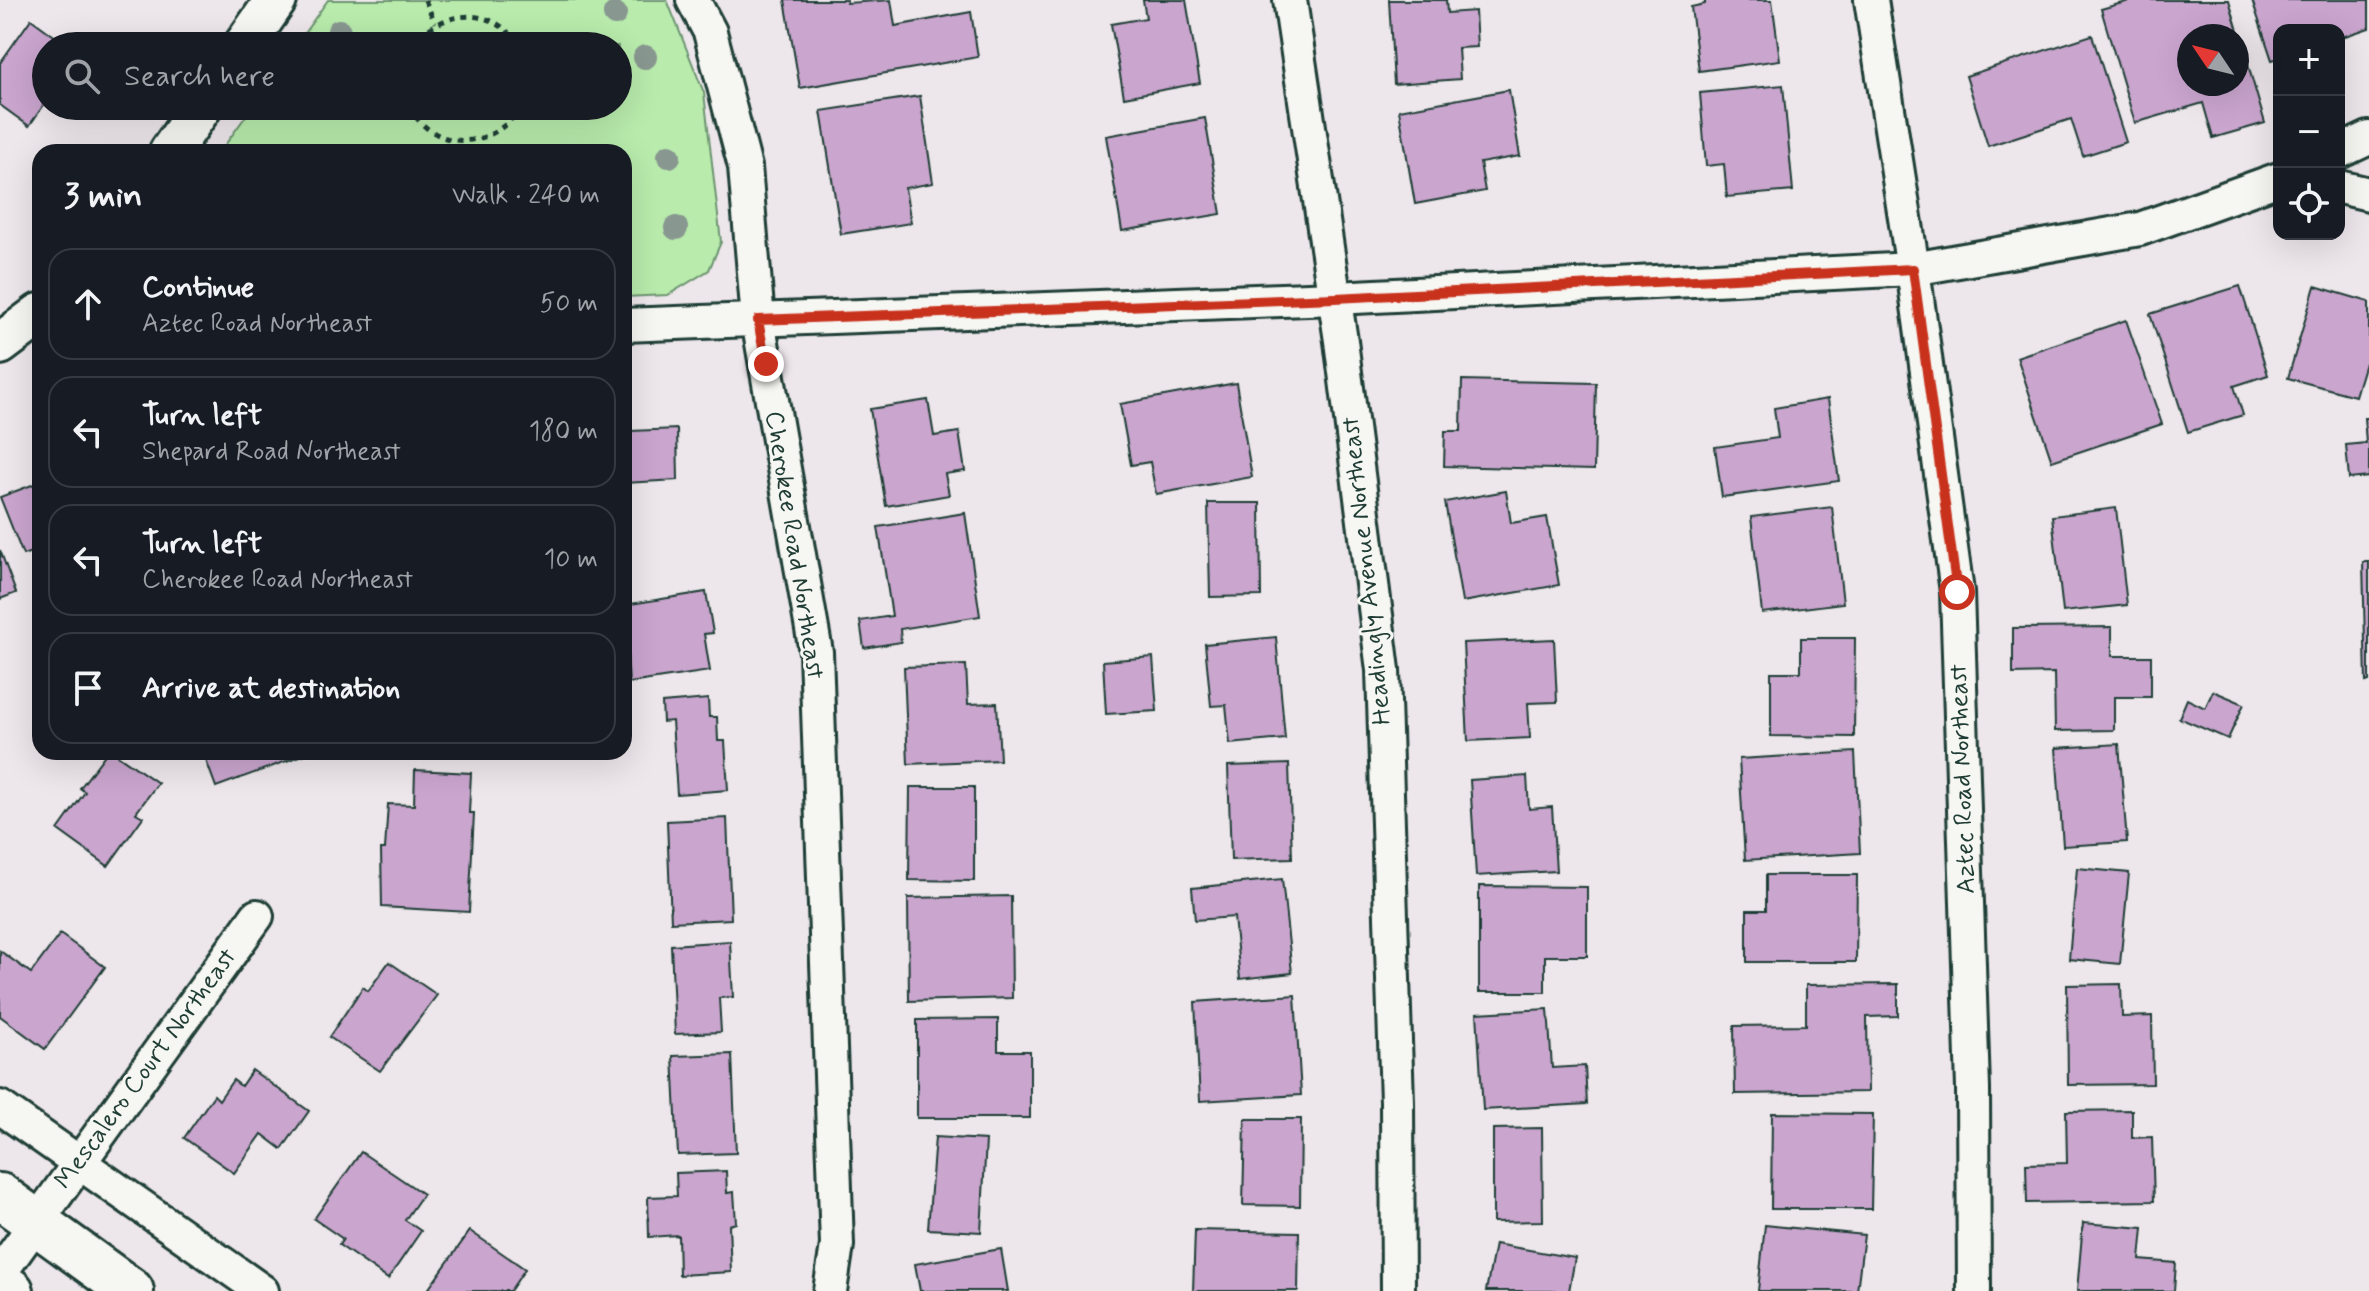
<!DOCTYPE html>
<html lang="en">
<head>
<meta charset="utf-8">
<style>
	:root { --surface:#171b24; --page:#242831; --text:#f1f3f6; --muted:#9ea1a6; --line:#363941 }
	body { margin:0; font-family:Mynerve,sans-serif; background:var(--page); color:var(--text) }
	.controls { position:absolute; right:24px; top:24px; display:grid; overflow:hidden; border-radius:16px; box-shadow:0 8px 32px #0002 }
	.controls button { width:72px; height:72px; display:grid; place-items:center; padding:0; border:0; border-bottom:2px solid var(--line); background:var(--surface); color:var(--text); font:40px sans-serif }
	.compass { position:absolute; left:2177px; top:24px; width:72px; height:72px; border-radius:50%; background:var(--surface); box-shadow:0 8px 32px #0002; rotate:305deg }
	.stop { position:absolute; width:24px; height:24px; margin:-18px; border:6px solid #c8321e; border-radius:50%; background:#fff }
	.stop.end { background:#c8321e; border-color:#fff; box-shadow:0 2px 8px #0008 }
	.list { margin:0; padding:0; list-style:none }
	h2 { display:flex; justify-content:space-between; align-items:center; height:104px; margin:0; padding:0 32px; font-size:34px }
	h2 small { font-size:26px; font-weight:400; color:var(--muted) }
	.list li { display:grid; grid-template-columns:52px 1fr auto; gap:24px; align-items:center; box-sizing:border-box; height:112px; margin:0 16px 16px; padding:0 16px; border:2px solid var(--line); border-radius:24px }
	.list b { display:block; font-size:30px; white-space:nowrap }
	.list p { margin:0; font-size:26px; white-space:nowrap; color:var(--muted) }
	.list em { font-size:26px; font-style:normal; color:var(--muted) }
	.icon { flex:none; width:44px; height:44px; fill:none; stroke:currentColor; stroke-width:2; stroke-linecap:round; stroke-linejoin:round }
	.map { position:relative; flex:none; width:2369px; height:1291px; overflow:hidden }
	.search { position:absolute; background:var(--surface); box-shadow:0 8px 32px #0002; left:32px; top:32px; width:600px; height:88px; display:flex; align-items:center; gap:20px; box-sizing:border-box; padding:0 28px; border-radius:44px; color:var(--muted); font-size:30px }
	.panel { position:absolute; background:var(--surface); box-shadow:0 8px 32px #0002; left:32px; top:144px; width:600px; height:616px; border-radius:24px }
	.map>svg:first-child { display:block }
	.green { fill:#b8ebac; stroke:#6c9470; stroke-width:2 }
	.building { fill:#caa5ce; stroke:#1f3d34; stroke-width:2; fill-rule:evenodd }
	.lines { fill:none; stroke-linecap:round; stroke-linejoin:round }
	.minor-casing { stroke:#1f3d34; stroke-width:38 }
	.tertiary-casing { stroke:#1f3d34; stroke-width:46 }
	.secondary-casing { stroke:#1f3d34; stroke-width:50 }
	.path { stroke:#1f3d34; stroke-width:5; stroke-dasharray:6 6; stroke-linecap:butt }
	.minor { stroke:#f6f6f2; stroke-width:32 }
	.tertiary { stroke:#f6f6f2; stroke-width:40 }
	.secondary { stroke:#f6f6f2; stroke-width:44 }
	.tree { fill:#889790 }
	.route { stroke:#c8321e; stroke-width:10 }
	.labels { text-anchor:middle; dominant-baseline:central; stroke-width:6; stroke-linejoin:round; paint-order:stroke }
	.street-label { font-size:26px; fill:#1f3d34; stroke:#f6f6f2 }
</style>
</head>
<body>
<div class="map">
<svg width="2369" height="1291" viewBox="0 0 2369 1291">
	<rect width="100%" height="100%" fill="#ede6eb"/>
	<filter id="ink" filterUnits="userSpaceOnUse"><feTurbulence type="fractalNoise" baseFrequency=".0125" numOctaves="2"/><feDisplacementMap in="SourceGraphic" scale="16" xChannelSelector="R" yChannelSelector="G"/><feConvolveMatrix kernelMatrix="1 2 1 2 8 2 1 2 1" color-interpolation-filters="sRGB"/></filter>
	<g filter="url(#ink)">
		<!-- green -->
		<path class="green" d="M328 0H667L704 93 721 242 709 270 668 295 624 297V152H220L253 106H618V46H295Z"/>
		<!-- building -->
		<g class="building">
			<path d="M785 0H847V3L891 0 895 26 971 12 978 57 800 88Z"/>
			<path d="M1143 0H1186L1200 83 1124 97 1111 24 1146 18Z"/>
			<path d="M1389 0H1446L1447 13 1475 11 1477 47 1458 48 1460 79 1394 84Z"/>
			<path d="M1705 0H1772L1780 60 1699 71 1691 7 1705 4Z"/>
			<path d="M2133 0H2229L2265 123 2213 138 2203 103 2135 123 2101 9ZM2189 36H2237V84H2189Z"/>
			<path d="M2252 0H2369V28L2339 38V30H2279V58L2272 60Z"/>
			<path d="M31 19 68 46H46V102L29 126 0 105V63Z"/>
			<path d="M2092 35 2126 142 2083 156 2071 119 1988 146 1966 76Z"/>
			<path d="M1783 85 1793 191 1727 197 1724 164 1706 166 1700 93Z"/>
			<path d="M1509 90 1520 156 1480 163 1485 191 1415 204 1399 110Z"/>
			<path d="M920 96 933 183 905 188 911 223 841 234 821 111Z"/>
			<path d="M1205 118 1221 214 1122 231 1106 136Z"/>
			<path d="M2240 286 2268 375 2234 386 2243 415 2188 432 2150 314Z"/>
			<path d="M2315 286 2369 302V364L2365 363 2355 396 2288 378Z"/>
			<path d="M2126 320 2162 424 2052 461 2017 357Z"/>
			<path d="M1462 380 1596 383 1594 470 1444 466 1445 431H1461Z"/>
			<path d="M1236 383 1252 477 1156 494 1150 462 1131 465 1120 404Z"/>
			<path d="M1828 399 1839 481 1722 497 1715 447 1778 438 1774 408Z"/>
			<path d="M928 400 934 436 959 432 965 471 945 474 949 495 886 506 870 409Z"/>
			<path d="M2364 418H2369V477L2349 479 2346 445 2366 443Z"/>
			<path d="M624 426H631V431L677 429 678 480 624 483Z"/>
			<path d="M40 482V549L23 555 0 497Z"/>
			<path d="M1506 491 1511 523 1547 517 1559 585 1462 602 1445 502Z"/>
			<path d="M1208 503H1260L1261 596 1210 597Z"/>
			<path d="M1832 507 1843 603 1762 613 1751 517Z"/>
			<path d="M2116 508 2127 605 2063 612 2052 516Z"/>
			<path d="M965 513 980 616 900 629 901 642 864 648 860 621 892 616 878 527Z"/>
			<path d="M0 550 16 593 0 599Z"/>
			<path d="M2363 562H2369V681L2366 682Z"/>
			<path d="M706 592 713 633 704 634 710 671 629 683 624 605Z"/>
			<path d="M2112 627V656H2151V697H2114V730L2055 731 2054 673 2013 674V628Z"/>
			<path d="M1276 637 1285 739 1230 744 1226 705 1211 706 1205 644Z"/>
			<path d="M1801 638H1855L1854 737 1771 736V672H1801Z"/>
			<path d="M1554 639 1557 702 1528 703 1530 738 1468 741 1463 643Z"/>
			<path d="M1153 657 1157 711 1106 714 1103 661Z"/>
			<path d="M966 665 968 704 997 703 1000 760 908 764 904 667Z"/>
			<path d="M2213 691 2244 704 2228 739 2179 718 2187 699 2205 708Z"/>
			<path d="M708 699 709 717H717L718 741H725L728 790 677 794 672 721 663 722 662 703Z"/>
			<path d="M2119 744 2127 842 2063 846 2056 748Z"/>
			<path d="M107 752H113L158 783 136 813 143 817 108 866 58 830 85 792 80 788Z"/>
			<path d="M203 752H311L216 787Z"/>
			<path d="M1855 752 1860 853 1745 860 1739 759Z"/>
			<path d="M1289 764 1292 858 1231 860 1228 766Z"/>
			<path d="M415 770 471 773 469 813H474L469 912 382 907 381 849H385L388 804 414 805Z"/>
			<path d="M1527 776 1529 809 1552 807 1556 871 1476 876 1470 780Z"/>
			<path d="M910 787H974V881L909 880Z"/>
			<path d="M727 818 731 919 671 922 667 821Z"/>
			<path d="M2077 868 2129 873 2120 964 2069 959Z"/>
			<path d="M1766 875H1857L1856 962H1747V910H1766Z"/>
			<path d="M1282 879 1292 973 1240 979 1234 917 1195 920 1192 888Z"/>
			<path d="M1479 886 1587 887V956H1545V992H1479Z"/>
			<path d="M1011 896 1012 998 909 1001 908 898Z"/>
			<path d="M60 934 105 967 45 1049 0 1016V951L31 973Z"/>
			<path d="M730 941 733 997 719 998 721 1032 675 1034 671 945Z"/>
			<path d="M389 962 437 995 380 1071 329 1037 363 987 368 991Z"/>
			<path d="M1898 984V1016L1867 1017 1868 1092 1735 1094 1734 1026 1806 1025V985Z"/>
			<path d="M2121 984 2122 1017 2152 1016 2153 1084 2068 1085 2067 985Z"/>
			<path d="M1295 995 1301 1095 1200 1101 1195 1002Z"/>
			<path d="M1548 1009 1552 1068 1585 1066 1587 1104 1483 1110 1477 1013Z"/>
			<path d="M998 1019V1051H1030V1118H917V1020Z"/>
			<path d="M732 1054 736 1153 678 1155 673 1056Z"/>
			<path d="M252 1070 309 1111 282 1149 262 1134 234 1173 184 1138 214 1095 219 1100 233 1080 241 1086Z"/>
			<path d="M2132 1110V1138L2152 1137 2154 1201 2027 1203 2026 1164 2067 1163 2066 1111Z"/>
			<path d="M1772 1113 1873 1114 1871 1209H1771Z"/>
			<path d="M1245 1119H1301L1300 1206 1243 1205Z"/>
			<path d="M1542 1128 1543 1221 1493 1222V1129Z"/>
			<path d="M935 1137 986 1140 981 1232 928 1229Z"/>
			<path d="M361 1152 423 1194 405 1220 421 1231 388 1279 339 1245 343 1239 314 1219Z"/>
			<path d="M726 1171 727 1193 734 1192 736 1223 729 1225 731 1272 679 1275 678 1235 649 1237 648 1197 677 1196 676 1173Z"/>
			<path d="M2083 1223 2143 1228 2140 1260 2176 1263 2174 1291H2077Z"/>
			<path d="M1765 1225 1864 1235 1857 1291H1758Z"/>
			<path d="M1195 1230 1299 1232 1298 1291H1193Z"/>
			<path d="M470 1231 525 1269 510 1291H427Z"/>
			<path d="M1495 1244 1575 1258 1569 1291H1486Z"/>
			<path d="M1001 1249 1008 1291H920L915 1264Z"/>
		</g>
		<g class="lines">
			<!-- minor casing -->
			<g class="minor-casing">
				<g id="minor">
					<path d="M693 0 710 32 745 167 758 320 816 652 837 1245 830 1291"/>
					<path d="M1290 0 1341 341 1383 670 1397 1102 1398 1291"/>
					<path d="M1871 0 1913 269 1957 592 1973 1089 1974 1291"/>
					<path d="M2339 152 2369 138"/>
					<path d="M2339 187 2369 194"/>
					<path d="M624 325 1335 298 1913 269 2140 229 2279 179"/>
					<path d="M0 1107 262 1291"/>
					<path d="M0 1273 257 916"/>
				</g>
			</g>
			<!-- tertiary casing -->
			<g class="tertiary-casing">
				<g id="tertiary">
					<path d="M244 46 276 0"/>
					<path d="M170 152 202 106"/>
					<path d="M0 344 40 314"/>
				</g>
			</g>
			<!-- secondary casing -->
			<g class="secondary-casing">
				<g id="secondary">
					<path d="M0 1196 131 1291"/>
					<path d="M0 1283 11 1291"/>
				</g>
			</g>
			<!-- path -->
			<g class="path">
				<path d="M425 0 435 23"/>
				<path d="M412 46C437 10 495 3 518 46"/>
				<path d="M409 106C434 154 495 150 521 106"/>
			</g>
			<!-- minor -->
			<use href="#minor" class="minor"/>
			<!-- tertiary -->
			<use href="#tertiary" class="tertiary"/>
			<!-- secondary -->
			<use href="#secondary" class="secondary"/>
		</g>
		<!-- trees -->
		<g class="tree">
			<circle cx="615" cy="14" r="12"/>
			<circle cx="339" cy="31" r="12"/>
			<circle cx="645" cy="57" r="12"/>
			<circle cx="669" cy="156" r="12"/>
			<circle cx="676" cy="228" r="12"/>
		</g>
	</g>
	<g class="lines" filter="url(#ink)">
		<!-- route -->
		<path class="route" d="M766 364 758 320 1335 298 1913 269 1957 592"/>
	</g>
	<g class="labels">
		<!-- street labels -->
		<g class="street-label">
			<text transform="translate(794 545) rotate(81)">Cherokee Road Northeast</text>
			<text transform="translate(1367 571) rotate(-96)">Headingly Avenue Northeast</text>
			<text transform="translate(1963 779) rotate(-92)">Aztec Road Northeast</text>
			<text transform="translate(146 1069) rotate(-54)">Mescalero Court Northeast</text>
		</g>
	</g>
</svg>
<div class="controls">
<button>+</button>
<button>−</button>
<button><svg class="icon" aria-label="locate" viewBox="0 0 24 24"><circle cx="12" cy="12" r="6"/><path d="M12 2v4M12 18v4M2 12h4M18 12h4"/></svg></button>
</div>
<svg class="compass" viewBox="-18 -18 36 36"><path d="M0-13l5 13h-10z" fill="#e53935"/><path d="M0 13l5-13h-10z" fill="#9ea1a6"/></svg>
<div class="stop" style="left:1957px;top:592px"></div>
<div class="stop end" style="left:766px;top:364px"></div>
<div class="search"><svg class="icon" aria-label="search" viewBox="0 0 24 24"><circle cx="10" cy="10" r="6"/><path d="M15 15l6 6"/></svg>Search here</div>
<section class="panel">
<h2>3 min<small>Walk · 240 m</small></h2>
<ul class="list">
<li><svg class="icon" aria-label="ahead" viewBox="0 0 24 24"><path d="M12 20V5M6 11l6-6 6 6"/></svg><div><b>Continue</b><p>Aztec Road Northeast</p></div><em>50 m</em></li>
<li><svg class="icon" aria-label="left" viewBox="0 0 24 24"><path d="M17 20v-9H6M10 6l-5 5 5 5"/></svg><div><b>Turn left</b><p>Shepard Road Northeast</p></div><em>180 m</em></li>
<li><svg class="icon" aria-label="left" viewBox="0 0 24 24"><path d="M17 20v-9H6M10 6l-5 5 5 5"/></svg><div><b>Turn left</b><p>Cherokee Road Northeast</p></div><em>10 m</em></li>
<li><svg class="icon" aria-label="arrive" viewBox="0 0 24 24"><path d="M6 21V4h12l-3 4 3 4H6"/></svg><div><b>Arrive at destination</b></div></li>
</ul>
</section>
</div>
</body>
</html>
